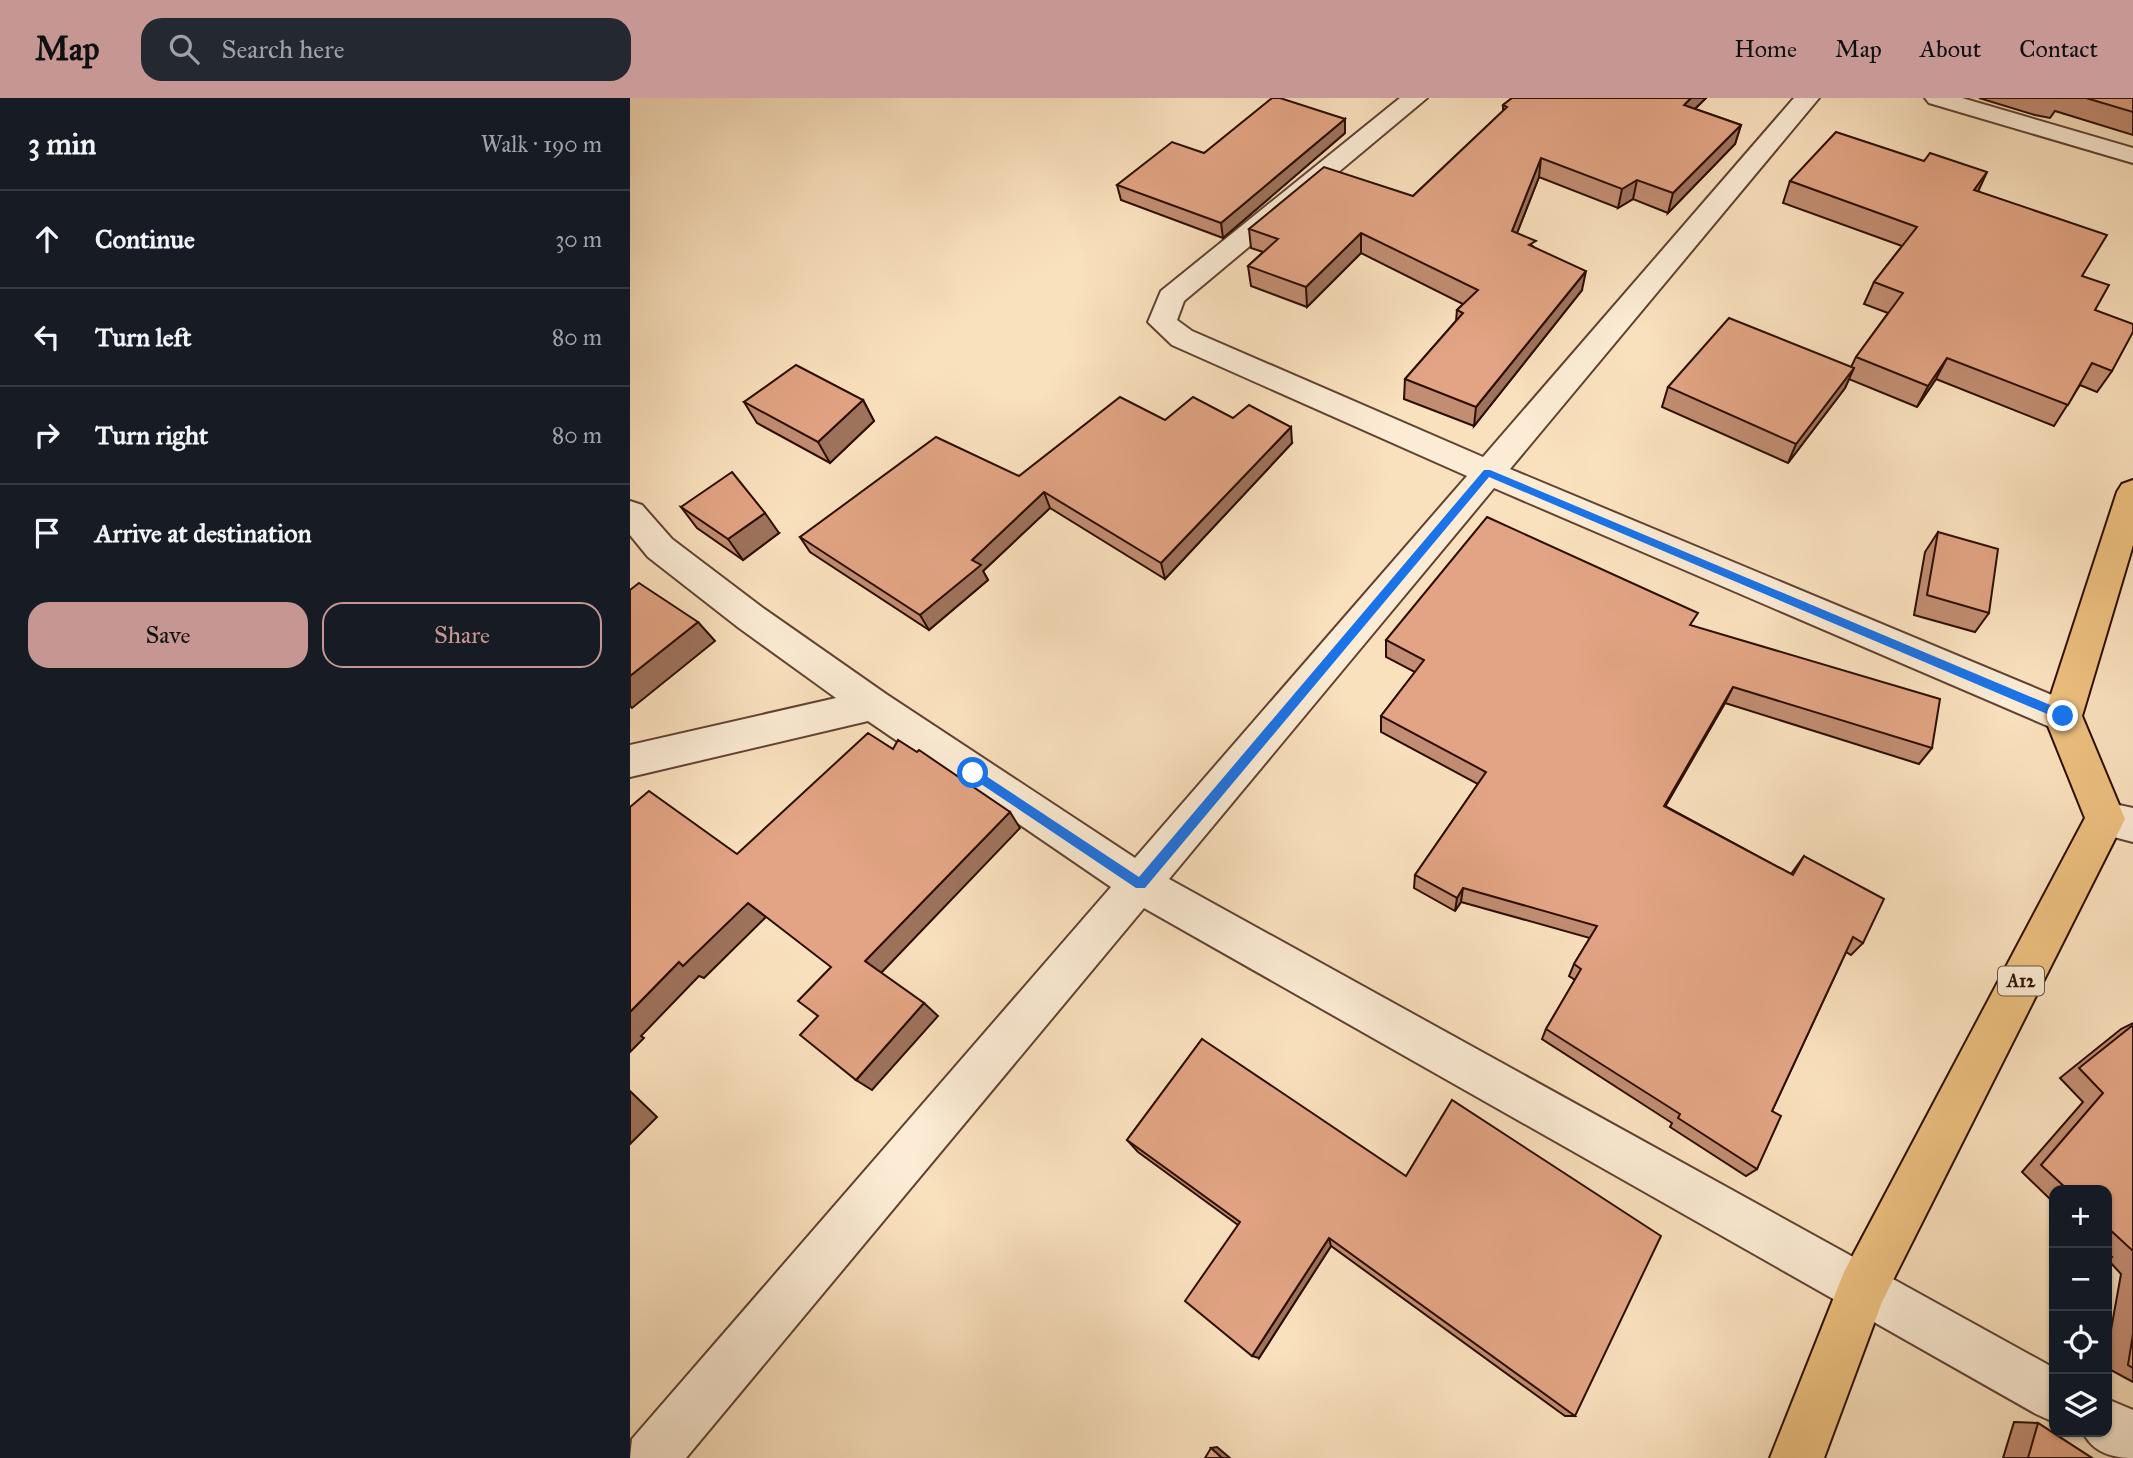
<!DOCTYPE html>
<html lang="en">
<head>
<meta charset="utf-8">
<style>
	:root { --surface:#171b24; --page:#242831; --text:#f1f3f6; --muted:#9ea1a6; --line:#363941; --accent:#c59692 }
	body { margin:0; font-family:"IM FELL Great Primer",serif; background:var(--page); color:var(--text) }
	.controls { position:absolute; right:21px; bottom:21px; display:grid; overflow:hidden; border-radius:14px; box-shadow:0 2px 5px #0004 }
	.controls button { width:63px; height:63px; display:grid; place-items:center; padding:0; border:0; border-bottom:2px solid var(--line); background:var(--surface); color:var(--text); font:35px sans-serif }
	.stop { position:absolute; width:21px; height:21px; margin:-16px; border:5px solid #1a73e8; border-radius:50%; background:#fff }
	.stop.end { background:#1a73e8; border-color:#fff; box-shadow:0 2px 7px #0008 }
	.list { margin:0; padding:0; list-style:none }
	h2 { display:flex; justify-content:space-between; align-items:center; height:91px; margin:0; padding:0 28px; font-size:30px }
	h2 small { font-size:23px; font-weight:400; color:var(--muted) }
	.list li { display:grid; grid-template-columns:46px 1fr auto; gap:21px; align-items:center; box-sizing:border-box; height:98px; padding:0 28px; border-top:2px solid var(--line) }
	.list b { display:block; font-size:26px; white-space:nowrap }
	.list em { font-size:23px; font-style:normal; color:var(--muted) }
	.actions { display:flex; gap:14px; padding:21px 28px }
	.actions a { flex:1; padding:16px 0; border:2px solid var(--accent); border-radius:21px; text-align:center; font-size:24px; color:var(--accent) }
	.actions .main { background:var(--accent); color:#111 }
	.icon { flex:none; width:38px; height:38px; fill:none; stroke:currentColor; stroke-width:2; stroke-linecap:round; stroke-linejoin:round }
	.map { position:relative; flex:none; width:1503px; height:1360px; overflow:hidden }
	header { display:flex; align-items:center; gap:42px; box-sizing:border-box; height:98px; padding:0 35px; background:var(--accent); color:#111 }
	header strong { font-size:33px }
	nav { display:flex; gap:38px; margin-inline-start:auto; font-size:24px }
	.search { width:490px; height:63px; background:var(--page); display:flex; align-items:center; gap:18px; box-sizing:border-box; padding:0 24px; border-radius:21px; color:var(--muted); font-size:26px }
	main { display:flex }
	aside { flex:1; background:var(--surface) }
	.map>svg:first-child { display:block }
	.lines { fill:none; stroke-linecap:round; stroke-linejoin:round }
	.street-casing { stroke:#604232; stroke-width:4 }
	.primary-casing { stroke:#2c0d03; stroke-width:4 }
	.street { fill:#fcecd5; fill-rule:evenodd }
	.primary { fill:#edc07f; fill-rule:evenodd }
	.wall { fill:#c28d72; stroke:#2c0d03; stroke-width:2 }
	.shaded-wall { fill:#9e735c; stroke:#2c0d03; stroke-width:2 }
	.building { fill:#e2a484; stroke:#2c0d03; stroke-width:2 }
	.route { fill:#1a73e8 }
	.labels { text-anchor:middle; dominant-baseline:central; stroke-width:6; stroke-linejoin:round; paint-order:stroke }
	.shield { fill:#fcecd5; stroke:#6a5042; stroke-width:2 }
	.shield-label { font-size:18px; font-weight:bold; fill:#2c0d03 }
</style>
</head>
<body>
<header>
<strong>Map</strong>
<div class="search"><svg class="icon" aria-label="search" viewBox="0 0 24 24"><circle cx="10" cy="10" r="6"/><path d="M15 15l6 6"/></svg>Search here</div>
<nav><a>Home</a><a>Map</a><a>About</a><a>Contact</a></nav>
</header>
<main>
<aside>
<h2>3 min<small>Walk · 190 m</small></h2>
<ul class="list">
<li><svg class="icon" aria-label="ahead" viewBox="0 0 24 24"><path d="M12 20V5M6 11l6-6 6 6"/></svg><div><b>Continue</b></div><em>30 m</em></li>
<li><svg class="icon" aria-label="left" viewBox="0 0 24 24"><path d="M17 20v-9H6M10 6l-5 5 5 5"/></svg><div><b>Turn left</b></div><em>80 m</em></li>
<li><svg class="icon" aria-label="right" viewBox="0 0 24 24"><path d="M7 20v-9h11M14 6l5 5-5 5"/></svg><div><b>Turn right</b></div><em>80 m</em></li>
<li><svg class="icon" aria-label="arrive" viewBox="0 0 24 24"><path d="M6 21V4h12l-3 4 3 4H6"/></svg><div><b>Arrive at destination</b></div></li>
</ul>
<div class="actions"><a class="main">Save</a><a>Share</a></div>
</aside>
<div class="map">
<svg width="1503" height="1360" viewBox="0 0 1503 1360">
	<rect width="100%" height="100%" fill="#fae1be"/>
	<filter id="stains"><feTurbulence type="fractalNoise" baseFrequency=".00286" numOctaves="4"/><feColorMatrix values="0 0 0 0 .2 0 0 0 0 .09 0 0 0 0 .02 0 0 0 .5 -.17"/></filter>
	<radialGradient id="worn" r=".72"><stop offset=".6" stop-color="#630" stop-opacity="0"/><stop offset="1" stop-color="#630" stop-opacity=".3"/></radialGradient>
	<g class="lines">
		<!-- street casing -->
		<g class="street-casing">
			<g id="street">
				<path d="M770 0H797L554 203 547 222 562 233 853 359 1164 0H1189L880 371 1446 607 1452 618 1446 629 1433 633 1420 629 864 390 539 781 1424 1270V1324L1406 1316 514 810 56 1360H0L2 1341 481 789 238 623 0 679V647L206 600 109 530 18 459 0 437V403L12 407 42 441 133 510 256 596 505 760 837 378 542 247 518 224 531 193Z"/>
				<path d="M1295 0H1332L1503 50V65L1299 5Z"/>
				<path d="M1475 704 1503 710V744L1461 733 1455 721 1461 709Z"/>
				<path d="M1477 1301 1503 1312V1360C1482 1360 1462 1354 1453 1334H1477Z"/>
			</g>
		</g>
		<!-- primary casing -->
		<g class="primary-casing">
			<path id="primary" d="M1503 382V447L1452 618 1495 721 1252 1204 1194 1360H1140L1214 1174 1455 720 1414 618 1487 394 1492 386Z"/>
		</g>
		<!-- street -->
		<use href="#street" class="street"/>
		<!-- primary -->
		<use href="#primary" class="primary"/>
	</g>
	<!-- wall -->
	<g class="wall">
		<path d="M882 0H1076L1065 11 1111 27 1105 46 1038 115 1003 101 988 110 909 79 887 135 905 150 952 192 844 328 774 301 775 281 826 223 827 212 833 206 731 155 677 209 621 188 618 168 633 154 621 150 619 131 783 98 873 13V7Z"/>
		<path d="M1349 0H1503V37L1425 13 1420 20 1405 17Z"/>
		<path d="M715 21V35L593 140 491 102 487 87 574 55Z"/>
		<path d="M1160 83 1348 93 1452 178 1465 212 1482 273 1467 294 1450 287 1424 328 1306 281 1287 309 1219 281 1215 290 1158 365 1032 309 1038 289 1221 269 1226 259 1258 215 1234 206 1244 184 1272 148 1153 105Z"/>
		<path d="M233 302 244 323 200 365 127 325 114 304Z"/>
		<path d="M603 320 662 345 535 481 420 410 353 473 358 482 299 532 180 454 170 439 389 378 535 322Z"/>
		<path d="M51 409 149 435 113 462 67 430Z"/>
		<path d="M1308 434 1359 515 1345 534 1284 517 1295 454Z"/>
		<path d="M1063 528 1302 650 1289 666 1095 605 1035 708 1161 776 1174 758 1233 845 1221 857 1216 854 1142 1013 1127 1071 1116 1078 1040 1029 1042 1025 912 941 916 931 945 882 939 878 944 866 960 840 831 804 825 813 784 790 785 777 848 686 751 634V618L785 574 756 559V542Z"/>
		<path d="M1503 925V1284L1477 1270V1254L1491 1176 1478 1162 1482 1159 1477 1154V1092H1424V1105L1392 1074 1453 1004 1430 980 1491 931Z"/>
		<path d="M572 941 945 1318H935L701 1148 629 1260 608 1127 508 1054 497 1042Z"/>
		<path d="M1384 1324 1408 1325 1462 1360H1373Z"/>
	</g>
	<!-- shaded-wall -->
	<g class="shaded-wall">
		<path d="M1061 0H1076L1049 26 1054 7Z"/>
		<path d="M715 21V35L593 140 591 125Z"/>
		<path d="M1111 27 1105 46 1038 115 1043 95Z"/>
		<path d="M911 60 909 79 880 153 882 133Z"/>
		<path d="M1357 74 1347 96 1344 92Z"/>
		<path d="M1007 82 1003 101 988 110 992 91Z"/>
		<path d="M731 135V155L677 209 676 189Z"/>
		<path d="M956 173 952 192 844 328 846 309Z"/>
		<path d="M1317 260 1306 281 1287 309 1298 288Z"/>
		<path d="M1224 270 1215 290 1158 365 1166 346Z"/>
		<path d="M233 302 244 323 200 365 188 344Z"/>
		<path d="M661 329 662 345 535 481 531 465Z"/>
		<path d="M414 394 420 410 353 473 358 482 299 532 290 517 342 462Z"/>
		<path d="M135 415 149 435 113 462 98 441Z"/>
		<path d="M68 524 85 543 2 610 0 608V578Z"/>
		<path d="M1103 589 1095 605 1027 723 1034 708Z"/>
		<path d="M380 714 390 730 250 876 235 863Z"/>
		<path d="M833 790 831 804 825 813 827 800Z"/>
		<path d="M118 805 136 819 74 880 69 878 11 938 14 940 0 954V914L49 864Z"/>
		<path d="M294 905 308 918 242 992 226 982Z"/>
		<path d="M0 993 27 1019 0 1046Z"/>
		<path d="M699 1140 701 1148 629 1260 622 1258Z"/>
		<path d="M587 1349 600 1360H592L581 1350Z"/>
	</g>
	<!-- building -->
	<g class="building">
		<path d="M642 0H650L715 21 591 125 487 87 542 44 574 55Z"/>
		<path d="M882 0H1061L1054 7 1111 27 1043 95 1007 82 992 91 911 60 882 133 906 143 899 147 956 173 846 309 775 281 833 215 827 212 848 192 731 135 676 189 618 168 648 141 619 131 694 69 783 98 877 9 873 7Z"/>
		<path d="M1456 0H1503V14Z"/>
		<path d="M1206 34 1294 63 1300 55 1357 74 1344 92 1477 137 1452 178 1479 187 1465 212 1503 226V234L1482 273 1462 265 1438 307 1317 260 1298 288 1226 259 1273 195 1244 184 1287 129 1160 83Z"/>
		<path d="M1099 220 1224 270 1166 346 1038 289Z"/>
		<path d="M166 267 233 302 188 344 114 304Z"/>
		<path d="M490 299 535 322 563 299 603 320 619 307 661 329 531 465 414 394 342 462 351 467 290 517 170 439 306 339 389 378Z"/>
		<path d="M102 374 135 415 98 441 51 409Z"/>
		<path d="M857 419 1068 515 1060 527 1310 601 1302 650 1103 589 1034 708 1163 777 1174 758 1254 801 1233 845 1223 839 1142 1013 1151 1018 1127 1071 1048 1020 1050 1016 916 931 951 871 944 866 967 828 833 790 827 800 785 777 856 674 751 618 794 562 756 542Z"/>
		<path d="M1308 434 1368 451 1359 515 1297 497Z"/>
		<path d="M9 485 68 524 0 578V492Z"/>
		<path d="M238 635 263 651 268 642 287 654 289 652 380 714 235 863 294 905 226 982 170 937 188 918 168 903 201 869 118 805 53 868 49 864 0 914V709L19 693 107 756Z"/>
		<path d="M1503 927V1153L1477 1129V1092H1438L1411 1067 1473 995 1449 970Z"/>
		<path d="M572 941 776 1078 822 1002 1031 1138 945 1318 699 1140 622 1258 555 1203 610 1124 497 1042Z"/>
		<path d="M1503 1236V1270L1498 1267Z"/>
		<path d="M1408 1325 1462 1360H1398Z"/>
		<path d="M581 1350 592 1360H575Z"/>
	</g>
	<!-- route -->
	<path class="route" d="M854 372H860L1437 614 1438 618 1437 621H1429L859 379 515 790H506L339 678V672H347L509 779Z"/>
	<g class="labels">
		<!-- shield labels -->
		<rect class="shield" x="1368" y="868.5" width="46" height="29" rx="5"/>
		<g class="shield-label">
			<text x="1391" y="883">A12</text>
		</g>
	</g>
	<rect width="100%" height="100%" filter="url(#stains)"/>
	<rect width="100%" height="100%" fill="url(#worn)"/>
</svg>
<div class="controls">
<button>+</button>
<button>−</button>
<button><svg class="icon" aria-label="locate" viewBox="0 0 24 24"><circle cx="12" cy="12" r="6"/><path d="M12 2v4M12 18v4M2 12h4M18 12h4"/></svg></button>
<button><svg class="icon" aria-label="layers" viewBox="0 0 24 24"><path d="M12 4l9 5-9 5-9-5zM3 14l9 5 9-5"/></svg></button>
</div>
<div class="stop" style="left:343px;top:675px"></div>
<div class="stop end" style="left:1433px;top:618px"></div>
</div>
</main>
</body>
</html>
